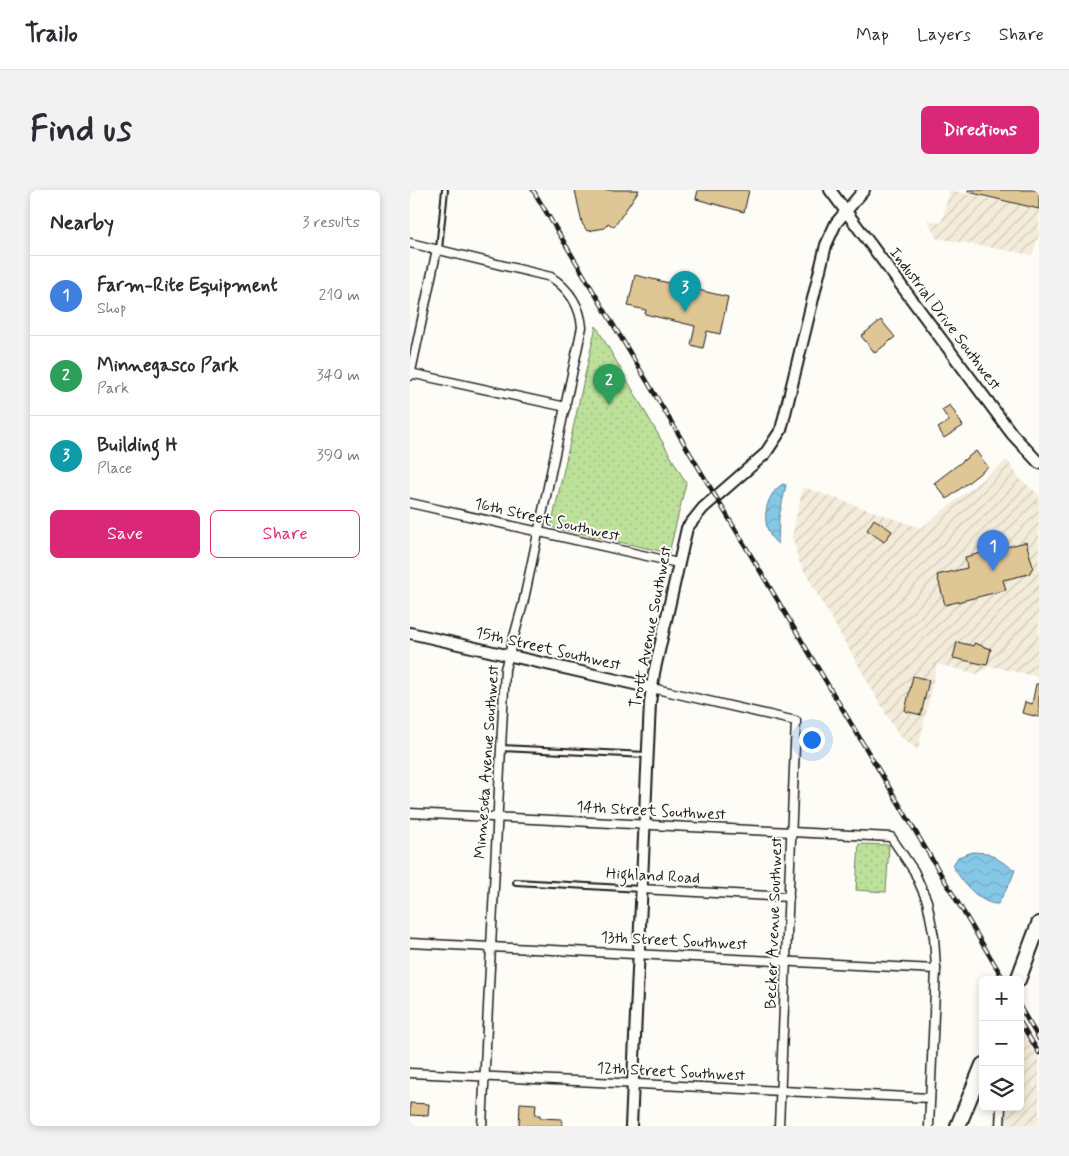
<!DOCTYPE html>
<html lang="en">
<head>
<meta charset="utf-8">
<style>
	:root { --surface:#fff; --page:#f2f2f3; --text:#2b2b33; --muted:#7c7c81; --line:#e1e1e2; --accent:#db2777 }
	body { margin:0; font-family:Mynerve,sans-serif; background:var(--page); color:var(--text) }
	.controls { position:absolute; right:15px; bottom:15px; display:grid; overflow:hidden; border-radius:8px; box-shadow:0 2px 8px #0003 }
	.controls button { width:45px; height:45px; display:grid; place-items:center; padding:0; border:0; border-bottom:1px solid var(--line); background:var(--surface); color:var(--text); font:25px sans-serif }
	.you { position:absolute; left:401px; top:549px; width:18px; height:18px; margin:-12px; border:4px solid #fff; border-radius:50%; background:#1a73e8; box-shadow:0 0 0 8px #1a73e833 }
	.badge { display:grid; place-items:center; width:32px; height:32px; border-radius:50%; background:var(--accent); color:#fff; font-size:16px; font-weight:700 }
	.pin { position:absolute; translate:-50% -41px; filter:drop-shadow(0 1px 2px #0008) }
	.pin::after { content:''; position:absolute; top:26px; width:18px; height:15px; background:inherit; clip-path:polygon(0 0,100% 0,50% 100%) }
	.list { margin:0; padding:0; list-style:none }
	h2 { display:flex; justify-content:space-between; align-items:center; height:65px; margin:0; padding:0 20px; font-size:21px }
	h2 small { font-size:16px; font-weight:400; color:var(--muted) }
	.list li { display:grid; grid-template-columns:32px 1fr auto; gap:15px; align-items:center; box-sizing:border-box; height:80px; padding:0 20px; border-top:1px solid var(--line) }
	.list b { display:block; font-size:19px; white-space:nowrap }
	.list p { margin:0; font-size:16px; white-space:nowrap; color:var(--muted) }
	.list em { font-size:16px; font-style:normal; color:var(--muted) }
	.actions { display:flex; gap:10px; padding:15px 20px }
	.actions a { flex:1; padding:11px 0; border:1px solid var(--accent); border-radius:8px; text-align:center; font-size:18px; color:var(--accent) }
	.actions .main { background:var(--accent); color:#fff }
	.icon { flex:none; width:28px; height:28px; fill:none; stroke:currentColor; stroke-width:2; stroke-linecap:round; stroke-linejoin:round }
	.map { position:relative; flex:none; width:629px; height:936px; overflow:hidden; border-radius:8px }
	header { display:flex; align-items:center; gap:30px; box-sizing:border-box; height:70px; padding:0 25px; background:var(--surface); border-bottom:1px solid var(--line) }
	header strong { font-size:24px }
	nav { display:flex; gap:28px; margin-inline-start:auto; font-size:18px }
	.intro { display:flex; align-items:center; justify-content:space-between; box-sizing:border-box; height:120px; padding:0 30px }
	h1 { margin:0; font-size:35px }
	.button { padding:12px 22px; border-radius:8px; background:var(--accent); color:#fff; font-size:18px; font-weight:700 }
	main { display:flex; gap:30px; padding:0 30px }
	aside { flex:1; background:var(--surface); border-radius:8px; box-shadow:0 2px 8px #0003 }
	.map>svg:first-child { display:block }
	.industrial { fill:url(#industrial-furrows) }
	.grass { fill:url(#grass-dots); stroke:#6c7e5b }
	.water { fill:url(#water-waves); stroke:#5b8395 }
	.building { fill:#dfc695; stroke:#1c1c1c }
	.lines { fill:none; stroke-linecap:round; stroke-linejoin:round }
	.lane-casing { stroke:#1c1c1c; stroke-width:8 }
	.street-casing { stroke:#1c1c1c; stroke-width:11 }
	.secondary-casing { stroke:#1c1c1c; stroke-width:14 }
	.highway-casing { stroke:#1c1c1c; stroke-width:18 }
	.lane { stroke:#fdfcf7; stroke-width:4 }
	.street { stroke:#fdfcf7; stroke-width:8 }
	.secondary { stroke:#fdfcf7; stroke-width:10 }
	.highway { stroke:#fdfcf7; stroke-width:14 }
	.rail-casing { stroke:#1c1c1c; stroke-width:4.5 }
	.rail { stroke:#fdfcf7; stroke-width:2.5; stroke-dasharray:8; stroke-linecap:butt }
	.labels { text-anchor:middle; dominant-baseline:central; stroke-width:4; stroke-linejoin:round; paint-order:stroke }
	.street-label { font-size:16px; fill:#1c1c1c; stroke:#fdfcf7 }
</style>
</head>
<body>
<header>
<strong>Trailo</strong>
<nav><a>Map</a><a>Layers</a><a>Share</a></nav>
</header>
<div class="intro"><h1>Find us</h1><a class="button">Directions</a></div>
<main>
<aside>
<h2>Nearby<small>3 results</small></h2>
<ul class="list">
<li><span class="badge" style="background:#3f7fe0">1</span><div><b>Farm-Rite Equipment</b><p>Shop</p></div><em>210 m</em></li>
<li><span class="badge" style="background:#2e9e5b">2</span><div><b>Minnegasco Park</b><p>Park</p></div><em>340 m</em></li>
<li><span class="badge" style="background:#0f9aa8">3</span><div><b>Building H</b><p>Place</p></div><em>390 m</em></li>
</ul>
<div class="actions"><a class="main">Save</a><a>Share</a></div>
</aside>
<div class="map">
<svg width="629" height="936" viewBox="0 0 629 936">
	<defs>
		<pattern id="industrial-furrows" width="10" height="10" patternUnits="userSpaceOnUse" patternTransform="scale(1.25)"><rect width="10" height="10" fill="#f4ecda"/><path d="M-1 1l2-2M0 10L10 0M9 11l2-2" fill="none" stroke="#d1caba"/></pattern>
		<pattern id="grass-dots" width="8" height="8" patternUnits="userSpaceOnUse" patternTransform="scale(1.25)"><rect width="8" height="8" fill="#bde19a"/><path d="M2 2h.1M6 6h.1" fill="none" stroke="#a2c084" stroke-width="1.8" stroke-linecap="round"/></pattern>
		<pattern id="water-waves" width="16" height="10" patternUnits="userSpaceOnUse" patternTransform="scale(1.25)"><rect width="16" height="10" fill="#85c8e6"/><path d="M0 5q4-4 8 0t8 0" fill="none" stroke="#72abc5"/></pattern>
	</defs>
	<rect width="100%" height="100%" fill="#fdfcf7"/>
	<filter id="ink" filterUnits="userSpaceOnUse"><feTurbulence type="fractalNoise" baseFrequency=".02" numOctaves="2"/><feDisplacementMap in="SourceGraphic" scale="10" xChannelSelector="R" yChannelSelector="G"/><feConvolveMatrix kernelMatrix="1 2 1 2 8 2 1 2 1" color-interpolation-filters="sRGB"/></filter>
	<g filter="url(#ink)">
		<!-- industrial -->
		<g class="industrial">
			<path d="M540 0 629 19V45L622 65 526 48 518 30 531 33Z"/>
			<path d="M597 270 610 289 629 305V487L580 476 567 484 527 474 508 560 488 545 389 372 382 346 393 297 511 338Z"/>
			<path d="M610 839 629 870V936H584V917H610Z"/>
		</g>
		<!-- grass -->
		<g class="grass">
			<path d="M186 136 276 293 259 363 141 337Z"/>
			<path d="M449 654 479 655 476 702 446 700Z"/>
		</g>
		<!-- water -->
		<g class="water">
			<path d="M373 294 376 295 369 327 368 354C349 340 353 305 373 294Z"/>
			<path d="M563 662 578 663 605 680 600 693 588 714C571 715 552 692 544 678L543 675 548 667Z"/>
		</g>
		<!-- building -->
		<g class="building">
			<path d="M165 0H229L204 37 198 33 195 38 177 41 172 33Z"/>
			<path d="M288 0H339L334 22 286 9Z"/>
			<path d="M558 0H629V19L558 2Z"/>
			<path d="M225 85 318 107 310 144 297 141 293 158 281 155 285 136 235 124 236 120 218 116Z"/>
			<path d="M471 130 485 147 465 163 451 146Z"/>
			<path d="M540 215 553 236 534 248 528 238 539 231 532 220Z"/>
			<path d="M566 261 578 277 537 309 524 293Z"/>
			<path d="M464 329 482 341 474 352 457 340Z"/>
			<path d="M616 352 623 377 619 384 593 390 596 400 535 415 527 385 557 378 555 367Z"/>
			<path d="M547 452 564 456V453L581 459 577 475 543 468Z"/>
			<path d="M503 486 519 490 511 525 495 521Z"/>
			<path d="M626 494H629V527L612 523 615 512 622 514Z"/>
			<path d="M0 913 19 914 18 926 0 925Z"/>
			<path d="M110 913 126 914 125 925H130V928L152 929V936H109Z"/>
		</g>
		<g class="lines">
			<!-- lane casing -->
			<g class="lane-casing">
				<g id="lane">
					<path d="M29 59 35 0"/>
					<path d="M90 558 236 565"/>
					<path d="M106 692 231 699"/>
				</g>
			</g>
			<!-- street casing -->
			<g class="street-casing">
				<g id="street">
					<path d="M0 53 141 87C159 99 170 115 172 137L113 414 95 479 72 936"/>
					<path d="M0 183 156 217"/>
					<path d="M0 186 27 59"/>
					<path d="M0 313 268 373"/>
					<path d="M242 498 386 531 369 936"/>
					<path d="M0 623 481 647 504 681 517 711 524 747 526 779 519 936"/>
					<path d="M231 699 379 707"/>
					<path d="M0 753 526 779"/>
					<path d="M0 883 520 908"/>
					<path d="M590 936 591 917"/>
				</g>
			</g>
			<!-- secondary casing -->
			<g class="secondary-casing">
				<g id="secondary">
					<path d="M420 0 602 244 629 273"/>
					<path d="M0 443 242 498"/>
					<path d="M221 936 240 513 244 483 277 338 293 318 355 264 371 240 416 55 426 33 454 0"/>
				</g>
			</g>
			<!-- highway casing -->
			<g class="highway-casing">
				<g id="highway">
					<path d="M608 790 629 734"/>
					<path d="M548 936 573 875"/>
				</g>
			</g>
			<!-- lane -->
			<use href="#lane" class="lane"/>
			<!-- street -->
			<use href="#street" class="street"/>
			<!-- secondary -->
			<use href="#secondary" class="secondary"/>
			<!-- highway -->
			<use href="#highway" class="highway"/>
			<!-- rail casing -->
			<g class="rail-casing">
				<g id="rail">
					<path d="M123 0 594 790"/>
					<path d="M610 817 629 849"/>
					<path d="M610 832 629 863"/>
				</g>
			</g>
			<!-- rail -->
			<use href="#rail" class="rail"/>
		</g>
	</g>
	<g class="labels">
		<!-- street labels -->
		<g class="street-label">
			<text transform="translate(535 129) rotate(53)">Industrial Drive Southwest</text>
			<text transform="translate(137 330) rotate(13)">16th Street Southwest</text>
			<text transform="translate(241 437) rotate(-79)">Trott Avenue Southwest</text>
			<text transform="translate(138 459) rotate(13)">15th Street Southwest</text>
			<text transform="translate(77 572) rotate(-86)">Minnesota Avenue Southwest</text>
			<text transform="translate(241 621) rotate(3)">14th Street Southwest</text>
			<text transform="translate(243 686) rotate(3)">Highland Road</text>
			<text transform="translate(364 733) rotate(-88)">Becker Avenue Southwest</text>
			<text transform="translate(264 751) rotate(3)">13th Street Southwest</text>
			<text transform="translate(261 882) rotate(3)">12th Street Southwest</text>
		</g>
	</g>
</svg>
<div class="controls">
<button>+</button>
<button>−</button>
<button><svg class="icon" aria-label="layers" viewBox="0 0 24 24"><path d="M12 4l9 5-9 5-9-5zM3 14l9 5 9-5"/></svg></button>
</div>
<div class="you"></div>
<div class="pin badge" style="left:583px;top:381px;background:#3f7fe0">1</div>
<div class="pin badge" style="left:199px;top:215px;background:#2e9e5b">2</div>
<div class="pin badge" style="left:275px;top:122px;background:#0f9aa8">3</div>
</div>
</main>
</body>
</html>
